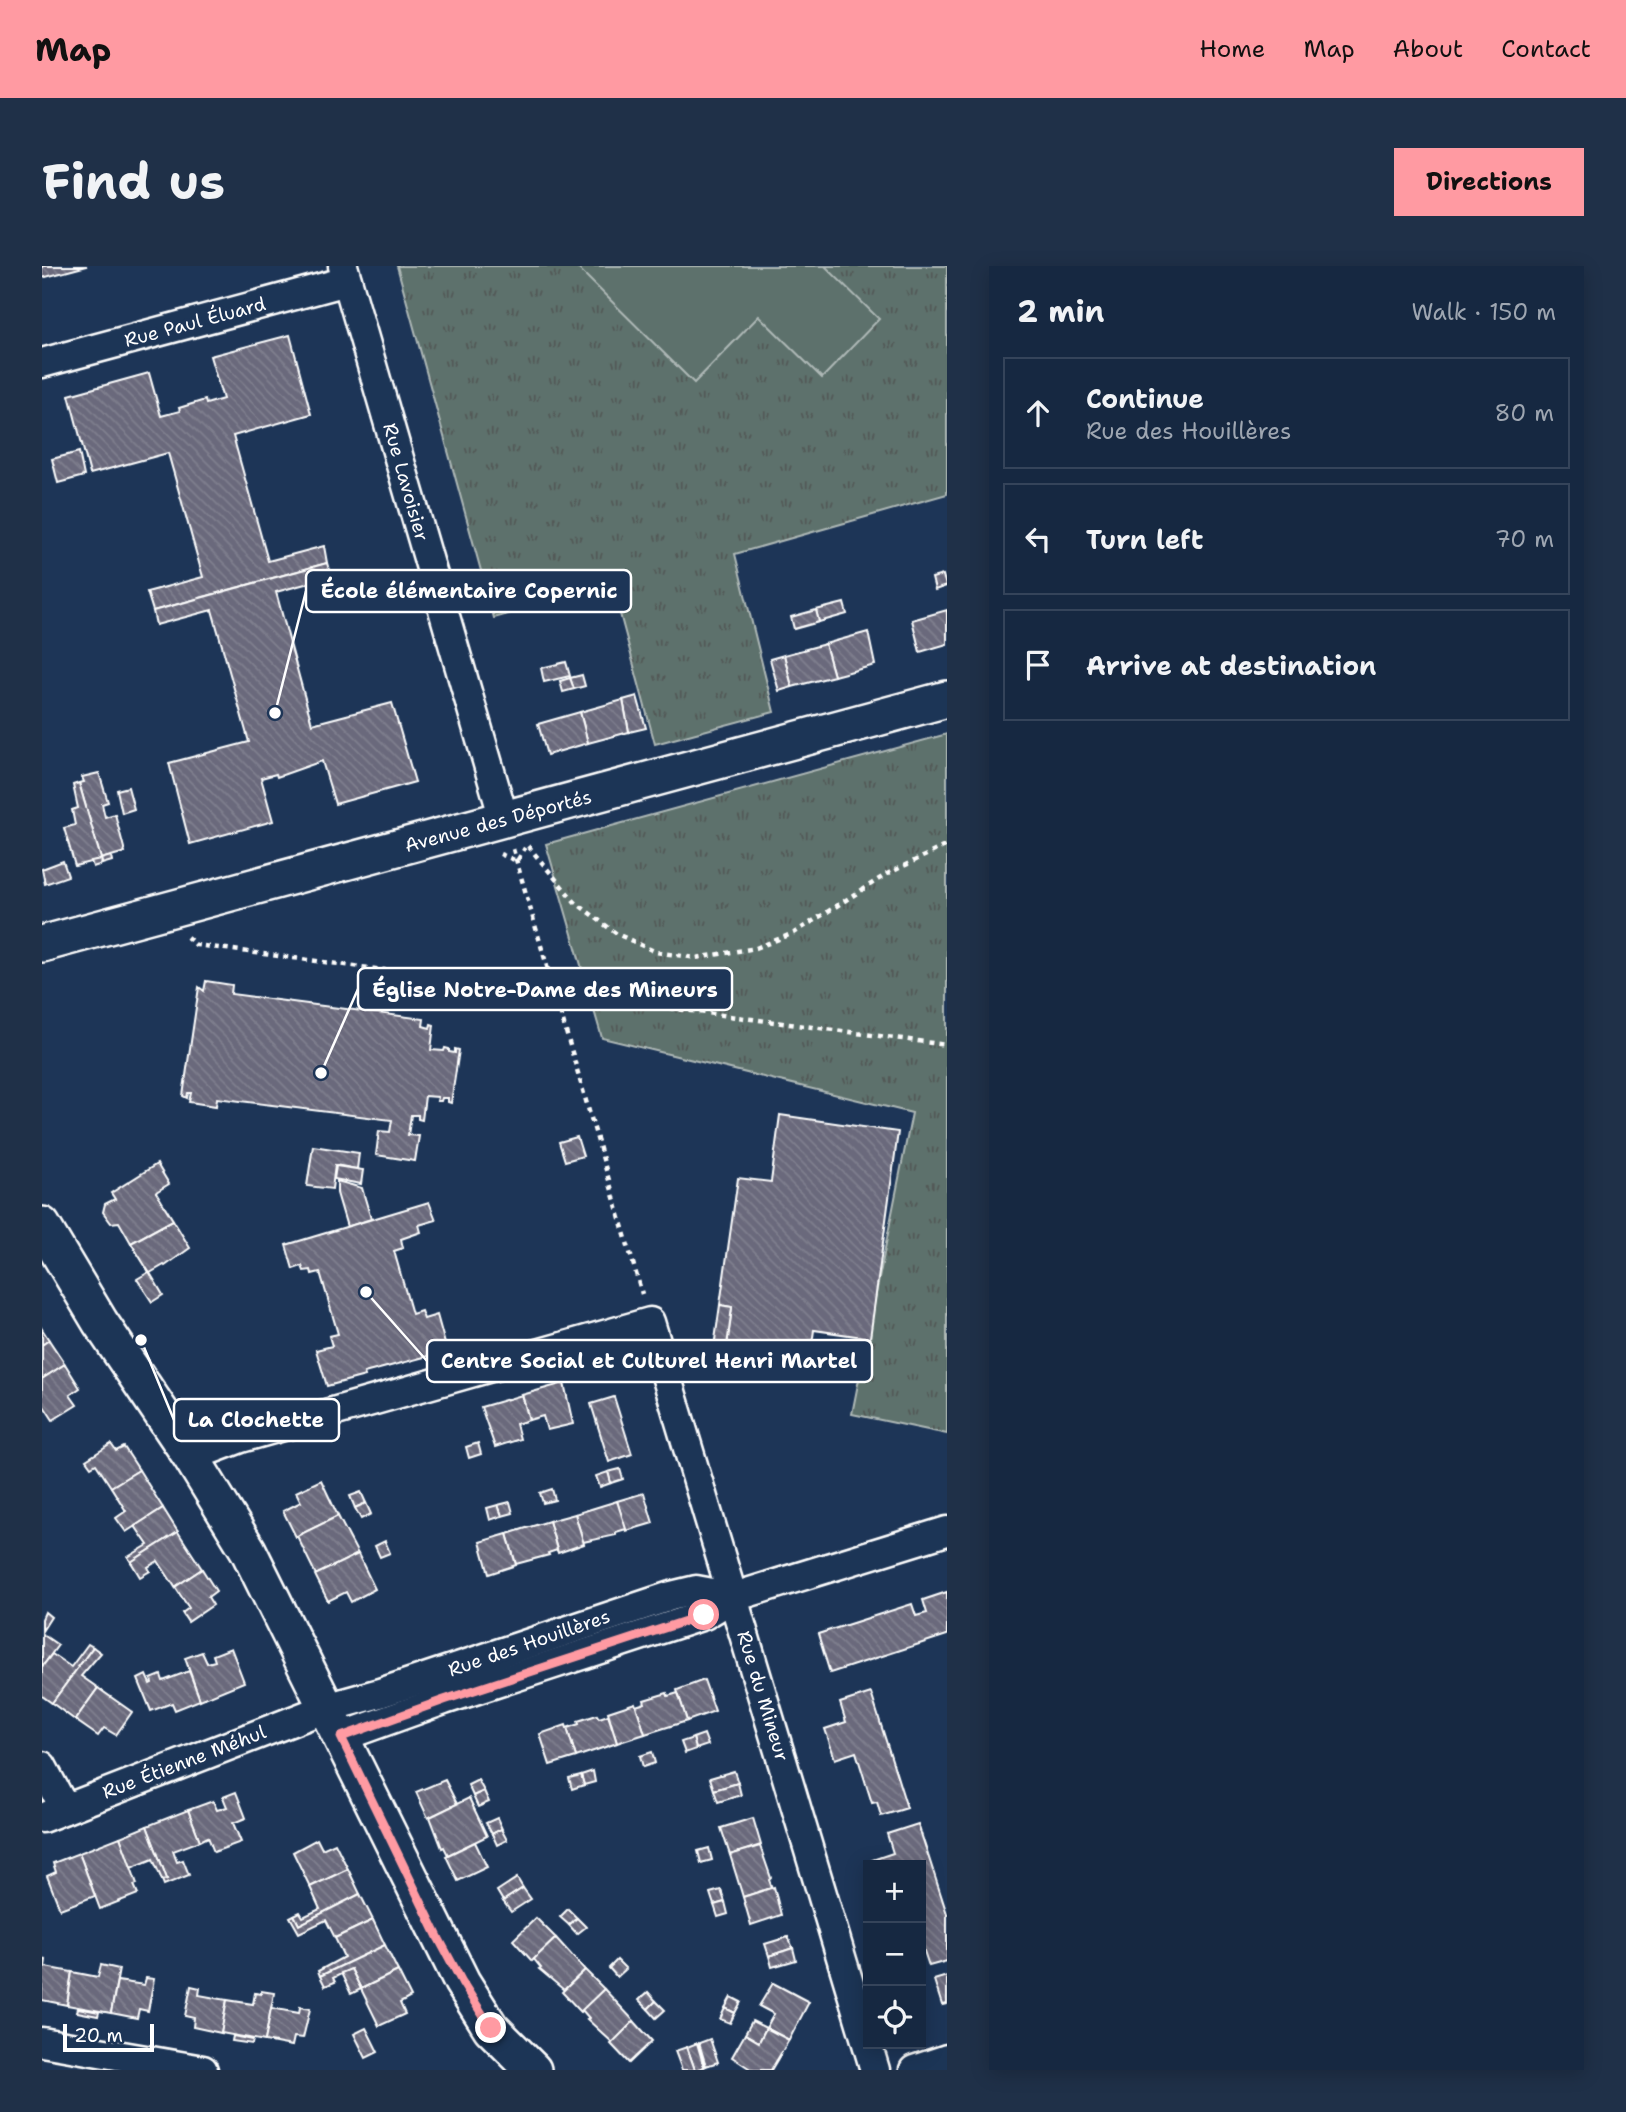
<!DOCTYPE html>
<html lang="en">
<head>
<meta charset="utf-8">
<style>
	:root { --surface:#162841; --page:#1f3048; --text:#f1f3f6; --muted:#9ea6b1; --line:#35445a; --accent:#ff9aa2 }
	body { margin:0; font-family:"Shantell Sans",sans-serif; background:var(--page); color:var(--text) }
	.controls { position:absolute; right:21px; bottom:21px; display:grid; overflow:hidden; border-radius:0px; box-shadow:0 4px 18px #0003 }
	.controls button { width:63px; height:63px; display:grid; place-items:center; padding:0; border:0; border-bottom:2px solid var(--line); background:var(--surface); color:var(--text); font:35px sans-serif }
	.scale { position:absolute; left:21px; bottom:18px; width:91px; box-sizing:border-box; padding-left:7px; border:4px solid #fff; border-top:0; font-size:19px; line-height:24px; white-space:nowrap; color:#fff; -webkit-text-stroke:5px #1d3557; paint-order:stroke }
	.stop { position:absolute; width:21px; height:21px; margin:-16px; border:5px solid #ff9aa2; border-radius:50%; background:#fff }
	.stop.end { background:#ff9aa2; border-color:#fff; box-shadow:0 2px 7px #0008 }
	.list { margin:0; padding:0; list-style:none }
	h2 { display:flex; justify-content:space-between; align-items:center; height:91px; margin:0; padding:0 28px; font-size:30px }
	h2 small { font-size:23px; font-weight:400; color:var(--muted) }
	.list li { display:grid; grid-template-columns:46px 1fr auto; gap:21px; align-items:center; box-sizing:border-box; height:112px; margin:0 14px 14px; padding:0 14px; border:2px solid var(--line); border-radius:0px }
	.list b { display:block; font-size:26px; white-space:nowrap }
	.list p { margin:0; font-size:23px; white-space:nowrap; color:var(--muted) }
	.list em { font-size:23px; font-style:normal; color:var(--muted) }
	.icon { flex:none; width:38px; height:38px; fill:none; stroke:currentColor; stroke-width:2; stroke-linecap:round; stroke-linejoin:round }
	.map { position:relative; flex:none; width:905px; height:1804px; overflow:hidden; border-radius:0px }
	header { display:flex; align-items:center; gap:42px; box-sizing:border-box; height:98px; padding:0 35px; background:var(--accent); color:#111 }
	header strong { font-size:33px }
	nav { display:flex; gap:38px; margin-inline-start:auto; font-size:24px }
	.intro { display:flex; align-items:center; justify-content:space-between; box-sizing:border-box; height:168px; padding:0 42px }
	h1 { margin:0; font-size:49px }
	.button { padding:18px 32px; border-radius:0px; background:var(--accent); color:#111; font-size:24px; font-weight:700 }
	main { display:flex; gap:42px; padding:0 42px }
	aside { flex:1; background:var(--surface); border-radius:0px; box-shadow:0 4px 18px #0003 }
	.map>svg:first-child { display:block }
	.grass { fill:url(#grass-tufts); stroke:#aeb8b6; stroke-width:2 }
	.garden { fill:#5d716c; stroke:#aeb8b6; stroke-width:2 }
	.building { fill:url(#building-back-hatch); stroke:#fff; stroke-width:2 }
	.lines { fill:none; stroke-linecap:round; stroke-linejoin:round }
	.minor-casing { stroke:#fff; stroke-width:33 }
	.tertiary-casing { stroke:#fff; stroke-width:40 }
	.path { stroke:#fff; stroke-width:4.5; stroke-dasharray:5 5; stroke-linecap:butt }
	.minor { stroke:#1d3557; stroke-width:28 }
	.tertiary { stroke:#1d3557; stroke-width:35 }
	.route { stroke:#ff9aa2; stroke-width:9 }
	.labels { text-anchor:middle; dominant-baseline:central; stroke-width:6; stroke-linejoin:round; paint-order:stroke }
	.street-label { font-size:19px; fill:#fff; stroke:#1d3557 }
	.leader { fill:none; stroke:#fff; stroke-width:2.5 }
	.callout-dot { fill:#fff; stroke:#1d3557; stroke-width:2.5 }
	.callout { fill:#1d3557; stroke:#fff; stroke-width:2.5 }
	.callout-label { font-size:21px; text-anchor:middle; font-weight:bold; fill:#fff }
</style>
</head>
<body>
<header>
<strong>Map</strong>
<nav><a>Home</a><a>Map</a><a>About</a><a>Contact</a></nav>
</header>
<div class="intro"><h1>Find us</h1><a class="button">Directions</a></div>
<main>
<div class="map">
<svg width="905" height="1804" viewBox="0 0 905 1804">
	<defs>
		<pattern id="grass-tufts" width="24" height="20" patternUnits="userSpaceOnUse" patternTransform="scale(1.75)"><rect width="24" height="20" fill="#5d716c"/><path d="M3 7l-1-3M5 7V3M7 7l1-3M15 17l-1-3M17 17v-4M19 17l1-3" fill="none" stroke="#525957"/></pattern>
		<pattern id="building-back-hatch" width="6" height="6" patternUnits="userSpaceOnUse" patternTransform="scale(1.75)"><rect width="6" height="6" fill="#6a697b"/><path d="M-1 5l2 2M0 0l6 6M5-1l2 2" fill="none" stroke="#80808f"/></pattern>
	</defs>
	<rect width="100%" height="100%" fill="#1d3557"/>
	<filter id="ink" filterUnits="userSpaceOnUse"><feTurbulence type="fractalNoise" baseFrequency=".0143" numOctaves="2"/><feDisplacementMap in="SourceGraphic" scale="14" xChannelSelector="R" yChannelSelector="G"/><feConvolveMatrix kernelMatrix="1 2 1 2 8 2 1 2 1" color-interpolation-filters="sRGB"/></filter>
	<g filter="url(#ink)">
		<!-- grass -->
		<g class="grass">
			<path d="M355 0H905V228L693 288 732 446 613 478 570 318 452 352Z"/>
			<path d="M905 468V1168L810 1148 870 847 560 772 504 578Z"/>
		</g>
		<!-- garden -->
		<path class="garden" d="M536 0H783L837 53 780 112 717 50 652 117 535 1Z"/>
		<!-- building -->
		<g class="building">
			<path d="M0 0H45L0 12Z"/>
			<path d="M248 69 269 148 191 170 226 295 282 280 285 297 111 345 105 326 161 311 126 187 48 208 27 129 107 107 119 150 138 145 137 142 163 134 164 138 181 133 168 90Z"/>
			<path d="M37 186 42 210 16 217 10 193Z"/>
			<path d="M285 297 289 311 234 326 270 458 350 437 373 516 293 538 280 495 235 511 234 508 219 512 231 555 148 578 127 497 207 476 170 344 114 359 111 345Z"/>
			<path d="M901 309 904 320 893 324 890 312Z"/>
			<path d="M802 337 805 348 777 356 774 344Z"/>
			<path d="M774 344 777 356 752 363 749 351Z"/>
			<path d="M905 344V378L878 386 870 354Z"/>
			<path d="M826 366 833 399 792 410 783 378Z"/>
			<path d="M783 378 792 410 750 421 742 389Z"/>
			<path d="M742 389 750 421 737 425 728 393Z"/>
			<path d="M524 396 528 410 502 416 499 402Z"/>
			<path d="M540 409 543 420 532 423 528 412Z"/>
			<path d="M528 412 532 423 521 426 518 415Z"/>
			<path d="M595 430 604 462 587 466 581 434Z"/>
			<path d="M581 434 587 466 546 477 538 446Z"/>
			<path d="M538 446 546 477 505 489 496 458Z"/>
			<path d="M57 507 66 536 60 538 63 551 73 548 83 586 59 593 37 517 42 516 40 511Z"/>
			<path d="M37 517 59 593 33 600 22 562 33 559 30 544 36 542 31 519Z"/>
			<path d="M86 521 92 543 80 547 75 524Z"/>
			<path d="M69 590 70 595 60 598 59 593Z"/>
			<path d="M59 593 60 598 51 601 49 595Z"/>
			<path d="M21 595 26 610 3 618 0 603Z"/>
			<path d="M164 715 190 719 189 728 382 753 381 760 388 762 389 758 392 759 389 784 402 785 403 782 407 783V786L413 787V783L417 784 409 837 406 836V832H400L399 835H395L396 831 383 830 380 854 376 853V849H369L366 869 377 870 373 895 334 889 337 865 348 866 350 854 175 832 174 840 147 836 149 827H146L145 832 141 830 157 721 162 725Z"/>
			<path d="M738 849 856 866 828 1072 772 1064 766 1107 683 1096 690 1041 678 1039 696 912 729 916Z"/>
			<path d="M535 871 541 890 523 895 517 876Z"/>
			<path d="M271 880 317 887 315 903 293 899 290 923 265 920Z"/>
			<path d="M115 898 127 918 114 926 131 954 89 977 77 956 69 957 61 946 63 938 73 933 69 927Z"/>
			<path d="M294 900 321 904 319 918 292 913Z"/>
			<path d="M295 915 320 922 329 953 305 961 295 927Z"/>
			<path d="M387 936 394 954 377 959 379 966 359 973 361 982 352 985 370 1048 379 1045 382 1053 395 1049 405 1085 322 1107 323 1110 285 1120 274 1084 290 1080 287 1070 296 1068 278 1006 270 1008 269 1004 262 1005 260 1000 251 1003 244 979Z"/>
			<path d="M131 954 148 982 123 1000 122 999 108 1007 121 1029 110 1036 95 1013 107 1006 89 977Z"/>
			<path d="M678 1039 690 1041 683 1096 670 1095Z"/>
			<path d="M0 1063 7 1074 0 1079Z"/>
			<path d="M7 1074 23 1098 0 1113V1079Z"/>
			<path d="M23 1098 38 1122 28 1129 35 1139 11 1154 0 1137V1113Z"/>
			<path d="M522 1117 531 1158 505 1164 501 1150 487 1154 480 1129Z"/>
			<path d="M480 1129 487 1154 474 1158 478 1173 453 1181 439 1141Z"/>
			<path d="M572 1131 590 1188 567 1196 549 1138Z"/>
			<path d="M436 1177 439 1188 427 1192 424 1181Z"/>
			<path d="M69 1178 74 1185 82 1181 97 1204 69 1221 54 1198 49 1201 44 1194Z"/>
			<path d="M578 1203 581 1213 569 1217 566 1206Z"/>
			<path d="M97 1204 121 1242 84 1266 74 1252 84 1245 69 1221Z"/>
			<path d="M566 1206 569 1217 558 1221 554 1210Z"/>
			<path d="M279 1214 296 1250 254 1271 241 1245 259 1236 254 1226Z"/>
			<path d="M510 1223 513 1234 501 1237 498 1227Z"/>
			<path d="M319 1226 324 1237 313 1242 308 1230Z"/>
			<path d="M602 1227 611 1257 584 1265 575 1235Z"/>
			<path d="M575 1235 584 1263 574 1266V1269L541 1276 533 1248Z"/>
			<path d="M468 1236 471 1247 460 1250 456 1239Z"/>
			<path d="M324 1237 329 1248 319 1253 313 1242Z"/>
			<path d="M456 1239 460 1250 448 1254 445 1242Z"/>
			<path d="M121 1242 136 1266 89 1296 86 1291 106 1279 93 1260Z"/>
			<path d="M533 1248 542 1278 516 1287 507 1255Z"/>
			<path d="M296 1250 316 1288 274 1309 255 1270Z"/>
			<path d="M507 1255 515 1284 506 1287 507 1289 474 1298 465 1268Z"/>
			<path d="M136 1266 160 1303 133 1321 116 1295 106 1301 108 1305 98 1311 89 1296Z"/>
			<path d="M465 1268 474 1299 447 1308 438 1276Z"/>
			<path d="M343 1275 348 1287 338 1291 333 1280Z"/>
			<path d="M316 1288 333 1323 309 1336 304 1326 286 1335 273 1309Z"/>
			<path d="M160 1303 174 1325 166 1331 171 1339 146 1356 140 1347 147 1342 133 1321Z"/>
			<path d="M905 1326V1369L788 1407 776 1368 870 1338 874 1350 885 1347 881 1334Z"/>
			<path d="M3 1346 9 1351 0 1365V1353Z"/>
			<path d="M0 1368 16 1379 0 1401Z"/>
			<path d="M46 1378 51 1381 10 1437 0 1430V1401L10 1388 29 1401Z"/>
			<path d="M51 1381 59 1387 39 1410 56 1422 33 1454 10 1437Z"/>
			<path d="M189 1382 202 1416 158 1434 143 1392 160 1386 165 1397 173 1395 171 1389Z"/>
			<path d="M147 1405 158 1434 133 1444 130 1437 109 1445 96 1413 104 1409 108 1418 110 1417 109 1413 119 1409 121 1415Z"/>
			<path d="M662 1414 673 1445 645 1455 635 1424Z"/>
			<path d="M56 1422 90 1446 74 1469 62 1462 56 1470 33 1454Z"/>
			<path d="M625 1427 626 1430 636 1427 645 1455 603 1468 594 1440 603 1437 602 1434Z"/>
			<path d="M829 1427 865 1542 839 1550 835 1536 830 1537 814 1486 793 1493 783 1463 804 1456 798 1437Z"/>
			<path d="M593 1437 603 1468 575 1477 566 1446Z"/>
			<path d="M555 1449 557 1452 566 1449 575 1477 534 1491 525 1462 537 1458 536 1455Z"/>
			<path d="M524 1459 534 1491 508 1499 498 1468Z"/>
			<path d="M662 1468 666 1479 654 1483 651 1472Z"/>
			<path d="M651 1472 654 1483 643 1487 639 1476Z"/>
			<path d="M610 1486 613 1497 601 1501 598 1490Z"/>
			<path d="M551 1505 553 1516 542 1519 539 1509Z"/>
			<path d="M692 1505 696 1517 672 1524 668 1512Z"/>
			<path d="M539 1509 542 1519 530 1523 527 1512Z"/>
			<path d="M403 1514 415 1538 386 1552 374 1526Z"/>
			<path d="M436 1514 442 1525 431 1530 426 1519Z"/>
			<path d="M696 1517 699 1529 676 1536 672 1524Z"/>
			<path d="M442 1525 447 1536 436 1541 431 1530Z"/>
			<path d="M194 1526 204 1552 191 1557 199 1576 172 1586 166 1571 158 1575 146 1544 171 1535 175 1544 185 1541 181 1531Z"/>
			<path d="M427 1532 445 1570 406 1589 402 1581 400 1582 388 1551Z"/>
			<path d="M146 1544 158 1575 131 1585 135 1596 141 1594 147 1609 122 1619 120 1614 125 1613 105 1560Z"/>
			<path d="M455 1552 460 1563 450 1568 444 1557Z"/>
			<path d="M711 1552 719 1579 688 1589 679 1562Z"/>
			<path d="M876 1558 905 1648V1695L887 1700 881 1682 879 1683V1599H832L830 1594 851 1587 845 1568Z"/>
			<path d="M105 1560 125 1613 120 1614 111 1593 89 1602 78 1571Z"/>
			<path d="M459 1563 465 1574 455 1579 450 1568Z"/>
			<path d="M78 1571 95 1618 92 1619 96 1628 58 1643 37 1587Z"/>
			<path d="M275 1573 280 1583 293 1577 306 1603 268 1621 251 1586Z"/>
			<path d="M433 1576 445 1601 416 1615 404 1590Z"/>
			<path d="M718 1580 729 1612 727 1614 730 1622 701 1631 688 1589Z"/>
			<path d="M667 1582 670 1594 659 1597 656 1585Z"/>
			<path d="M37 1587 53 1630 18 1643 5 1610 14 1606 11 1597Z"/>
			<path d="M306 1603 318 1628 257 1659 252 1649 258 1646 261 1651 278 1643 268 1621Z"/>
			<path d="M475 1612 481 1622 461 1635 455 1625Z"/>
			<path d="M732 1621 739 1649 709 1659 701 1631Z"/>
			<path d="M481 1622 489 1633 469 1646 461 1635Z"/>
			<path d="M679 1624 683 1636 672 1639 668 1627Z"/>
			<path d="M318 1628 331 1654 293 1672 284 1654 257 1667 248 1651 252 1649 257 1659Z"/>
			<path d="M683 1636 686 1648 676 1651 672 1639Z"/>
			<path d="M526 1643 535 1652 527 1659 518 1651Z"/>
			<path d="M494 1652 514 1672 490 1695 471 1674Z"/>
			<path d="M535 1652 544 1661 535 1668 527 1659Z"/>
			<path d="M331 1654 343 1679 278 1710 276 1705 302 1691 293 1672Z"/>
			<path d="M746 1671 751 1682 727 1690 723 1678Z"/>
			<path d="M514 1672 543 1704 522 1724 497 1703 499 1702 492 1693Z"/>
			<path d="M343 1679 356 1705 319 1723 309 1703 291 1712 293 1716 283 1720 278 1710Z"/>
			<path d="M751 1682 754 1694 730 1701 727 1690Z"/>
			<path d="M0 1693 4 1694 3 1701 30 1706 25 1739 0 1734Z"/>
			<path d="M575 1694 584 1703 575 1711 567 1702Z"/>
			<path d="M59 1699 77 1703 69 1747 25 1739 30 1706 56 1711Z"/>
			<path d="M309 1703 319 1723 309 1728 299 1707Z"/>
			<path d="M543 1704 562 1723 539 1746 520 1726Z"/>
			<path d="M356 1705 369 1731 358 1737 363 1748 337 1760 319 1723Z"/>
			<path d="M905 1710V1738L900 1739 892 1714Z"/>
			<path d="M104 1712 112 1713 106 1745 97 1743 95 1752 69 1747 75 1715 102 1719Z"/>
			<path d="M731 1717 767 1736 747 1774 724 1762 732 1748 717 1740Z"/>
			<path d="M149 1720 158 1722 157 1729 185 1734 179 1767 151 1761 152 1752 143 1750Z"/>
			<path d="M562 1723 592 1755 571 1777 545 1753 547 1752 540 1744Z"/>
			<path d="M219 1725 232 1727 223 1775 179 1767 185 1734 211 1738 213 1727 219 1728Z"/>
			<path d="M606 1726 614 1735 606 1743 597 1734Z"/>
			<path d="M689 1731 699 1736 693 1747 683 1742Z"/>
			<path d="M614 1735 623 1744 614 1752 606 1743Z"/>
			<path d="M258 1741 268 1743 261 1772 252 1771 250 1780 223 1775 229 1742 257 1747Z"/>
			<path d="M36 1742 57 1746 56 1750 35 1746Z"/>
			<path d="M683 1742 693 1747 688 1757 678 1753Z"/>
			<path d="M592 1755 610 1775 587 1797 569 1778Z"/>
			<path d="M710 1755 724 1762 717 1776 703 1768Z"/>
			<path d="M324 1762 336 1786 324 1792 312 1768Z"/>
			<path d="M724 1762 747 1774 729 1804H710L690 1791 703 1768 717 1776Z"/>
			<path d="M191 1770 211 1774 210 1778 190 1775Z"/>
			<path d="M668 1773 676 1796 664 1800 657 1777Z"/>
			<path d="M655 1777 664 1800 662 1801Z"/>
			<path d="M655 1777 662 1801 653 1804 645 1781Z"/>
			<path d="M645 1781 653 1804H640L633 1785Z"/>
		</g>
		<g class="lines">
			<!-- minor casing -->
			<g class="minor-casing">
				<g id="minor">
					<path d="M301 0 462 553"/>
					<path d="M0 97 305 15"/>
					<path d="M149 1191 199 1172 608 1056 833 1804"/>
					<path d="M299 1471 402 1434 662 1349 692 1331 905 1265"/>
					<path d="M0 1500 23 1543"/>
					<path d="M0 1552 284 1442 338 1427 629 1330 654 1324 692 1331"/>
					<path d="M0 1776 161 1804"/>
					<path d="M872 1804 905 1793"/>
				</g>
			</g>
			<!-- tertiary casing -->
			<g class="tertiary-casing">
				<g id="tertiary">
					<path d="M0 678 905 433"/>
					<path d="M0 959 58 1056 149 1191 206 1284 420 1716 449 1762 491 1804"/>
				</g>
			</g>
			<!-- path -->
			<g class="path">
				<path d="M486 580 533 636 575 668 614 686 654 692 714 682 752 667 845 608 905 579"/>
				<path d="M471 583 600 1028"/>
				<path d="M458 588 475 595 483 582"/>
				<path d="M145 671 154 679 905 779"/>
			</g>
			<!-- minor -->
			<use href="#minor" class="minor"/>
			<!-- tertiary -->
			<use href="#tertiary" class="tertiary"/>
		</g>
	</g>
	<g class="lines" filter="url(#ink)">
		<!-- route -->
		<path class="route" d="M449 1762 420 1716 397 1673 299 1471 402 1434 662 1349"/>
	</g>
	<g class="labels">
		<!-- street labels -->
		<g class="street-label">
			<text transform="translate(153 56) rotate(-15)">Rue Paul Éluard</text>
			<text transform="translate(364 216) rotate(74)">Rue Lavoisier</text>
			<text transform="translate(456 555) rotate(-15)">Avenue des Déportés</text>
			<text transform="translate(487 1377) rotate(-19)">Rue des Houillères</text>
			<text transform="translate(721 1430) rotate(73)">Rue du Mineur</text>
			<text transform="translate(142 1496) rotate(-21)">Rue Étienne Méhul</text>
		</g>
	</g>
	<!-- callouts -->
	<path class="leader" d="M233 447L264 325M279 807L316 723M324 1026L385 1095M99 1074L132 1154"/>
	<g class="callout-dot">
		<circle cx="233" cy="447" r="7"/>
		<circle cx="279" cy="807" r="7"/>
		<circle cx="324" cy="1026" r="7"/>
		<circle cx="99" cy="1074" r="7"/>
	</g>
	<g class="callout">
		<rect x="264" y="304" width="325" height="42" rx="7"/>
		<rect x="316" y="702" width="374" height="42" rx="7"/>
		<rect x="385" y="1074" width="445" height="42" rx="7"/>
		<rect x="132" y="1133" width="165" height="42" rx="7"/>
	</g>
	<g class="callout-label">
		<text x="427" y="332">École élémentaire Copernic</text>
		<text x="503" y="731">Église Notre-Dame des Mineurs</text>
		<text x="607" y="1102">Centre Social et Culturel Henri Martel</text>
		<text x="214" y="1161">La Clochette</text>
	</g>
</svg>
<div class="controls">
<button>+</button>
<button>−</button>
<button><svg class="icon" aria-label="locate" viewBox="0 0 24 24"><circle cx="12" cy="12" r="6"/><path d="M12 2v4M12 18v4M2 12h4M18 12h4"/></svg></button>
</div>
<div class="scale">20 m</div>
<div class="stop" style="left:662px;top:1349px"></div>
<div class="stop end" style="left:449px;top:1762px"></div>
</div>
<aside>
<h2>2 min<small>Walk · 150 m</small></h2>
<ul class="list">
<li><svg class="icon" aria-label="ahead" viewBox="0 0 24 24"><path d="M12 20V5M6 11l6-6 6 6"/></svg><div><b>Continue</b><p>Rue des Houillères</p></div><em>80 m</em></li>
<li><svg class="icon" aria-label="left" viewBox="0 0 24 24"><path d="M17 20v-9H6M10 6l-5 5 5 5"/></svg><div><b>Turn left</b></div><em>70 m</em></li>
<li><svg class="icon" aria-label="arrive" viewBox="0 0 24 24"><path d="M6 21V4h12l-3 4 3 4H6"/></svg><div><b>Arrive at destination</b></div></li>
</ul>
</aside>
</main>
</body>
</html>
